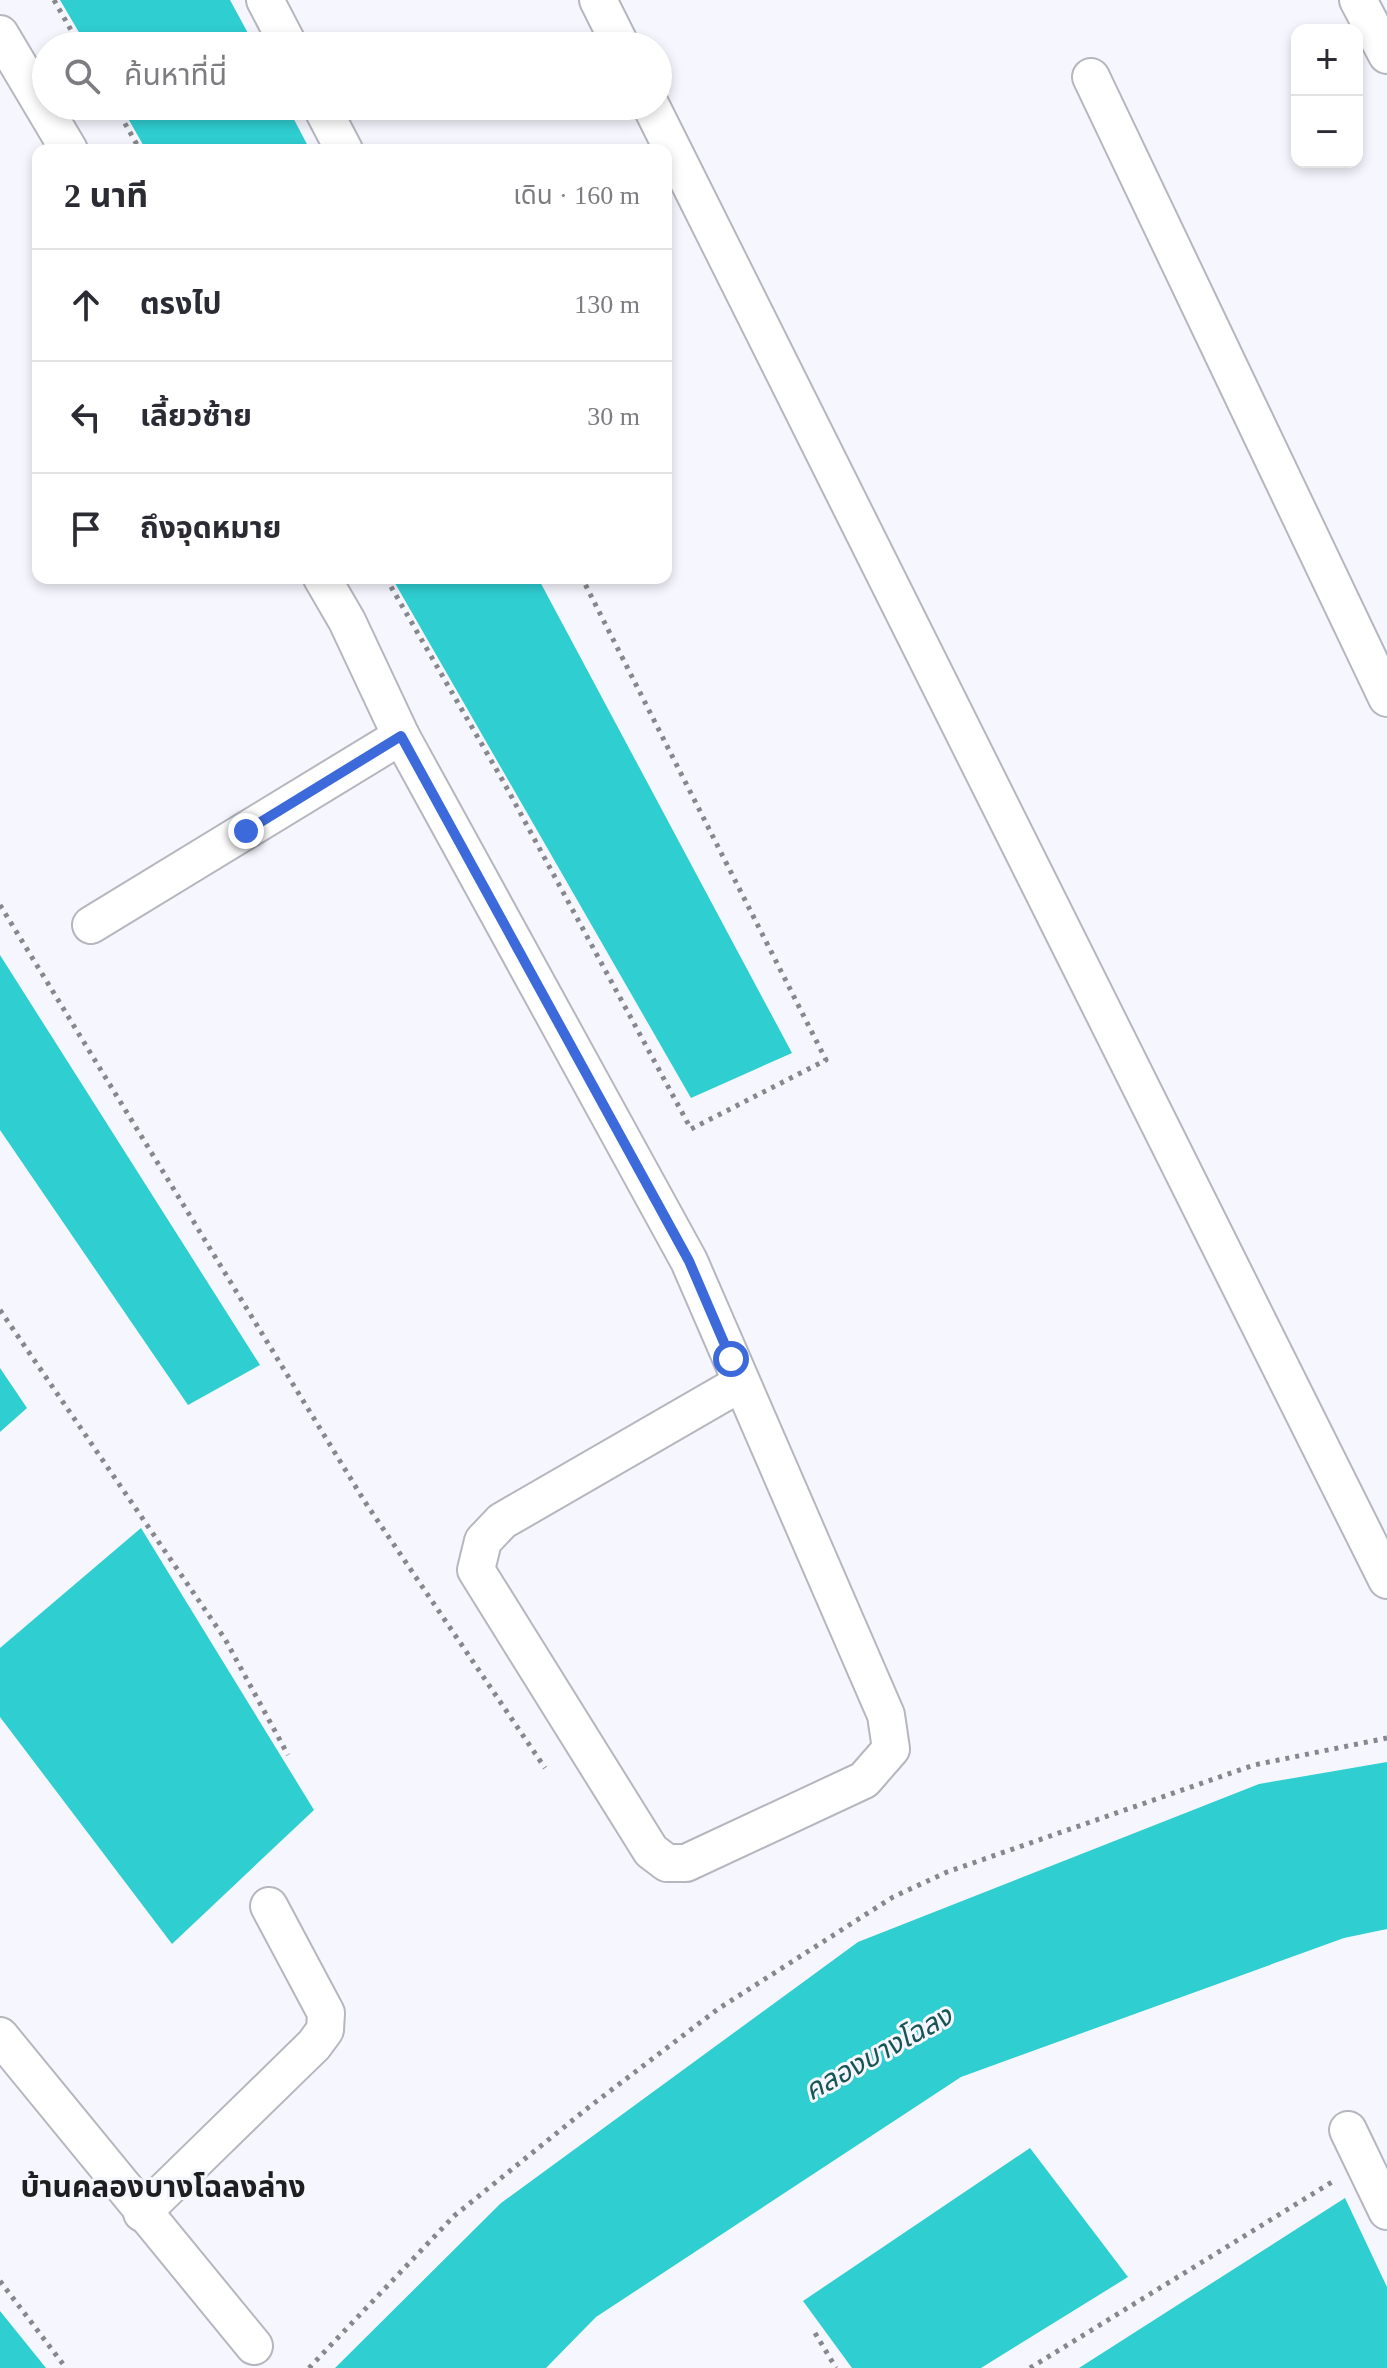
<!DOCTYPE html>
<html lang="th">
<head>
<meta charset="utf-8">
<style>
	:root { --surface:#fff; --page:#f7f7f7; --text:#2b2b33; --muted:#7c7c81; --line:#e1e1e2 }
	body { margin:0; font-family:"Times New Roman","Noto Sans Thai",serif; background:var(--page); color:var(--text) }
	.controls { position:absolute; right:24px; top:24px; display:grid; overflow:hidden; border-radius:16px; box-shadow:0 4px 12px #0003 }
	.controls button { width:72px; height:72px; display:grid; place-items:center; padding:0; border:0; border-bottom:2px solid var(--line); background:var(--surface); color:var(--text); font:40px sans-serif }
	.stop { position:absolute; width:24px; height:24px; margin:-18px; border:6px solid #3c6adb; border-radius:50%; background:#fff }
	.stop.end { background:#3c6adb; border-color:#fff; box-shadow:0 2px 8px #0008 }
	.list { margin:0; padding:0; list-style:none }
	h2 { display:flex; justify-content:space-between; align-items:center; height:104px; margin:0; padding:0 32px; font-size:34px }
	h2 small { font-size:26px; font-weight:400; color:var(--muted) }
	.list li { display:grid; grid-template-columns:52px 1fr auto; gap:24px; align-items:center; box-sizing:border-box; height:112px; padding:0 32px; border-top:2px solid var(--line) }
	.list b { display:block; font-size:30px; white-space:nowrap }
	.list em { font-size:26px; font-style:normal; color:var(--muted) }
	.icon { flex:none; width:44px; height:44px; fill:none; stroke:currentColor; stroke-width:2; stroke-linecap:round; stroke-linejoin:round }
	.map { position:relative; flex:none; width:1387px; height:2368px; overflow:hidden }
	.search { position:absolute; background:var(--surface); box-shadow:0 4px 12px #0003; left:32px; top:32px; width:640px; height:88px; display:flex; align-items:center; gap:20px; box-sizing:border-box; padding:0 28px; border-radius:44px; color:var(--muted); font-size:30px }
	.panel { position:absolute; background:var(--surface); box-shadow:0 4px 12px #0003; left:32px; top:144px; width:640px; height:440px; border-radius:16px }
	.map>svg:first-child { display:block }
	.water { fill:#2fced1 }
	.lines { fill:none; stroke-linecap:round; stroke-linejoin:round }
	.minor-casing { stroke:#b6b6bf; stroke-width:40 }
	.path { stroke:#87878d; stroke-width:5; stroke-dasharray:4 6; stroke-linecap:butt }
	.minor { stroke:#fff; stroke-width:36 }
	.route { stroke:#3c6adb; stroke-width:10 }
	.labels { text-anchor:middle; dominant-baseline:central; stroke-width:6; stroke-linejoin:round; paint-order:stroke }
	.water-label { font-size:28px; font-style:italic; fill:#165556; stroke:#f6f6fe }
	.quarter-label { font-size:30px; font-weight:bold; fill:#1e1e21; stroke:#f6f6fe }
</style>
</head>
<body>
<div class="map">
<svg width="1387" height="2368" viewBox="0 0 1387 2368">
	<rect width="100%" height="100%" fill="#f6f6fe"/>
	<!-- water -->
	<g class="water">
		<path d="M60 0H230L255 46H87Z"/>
		<path d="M121 106H287L310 150H146Z"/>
		<path d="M392 578H538L792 1053 691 1098Z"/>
		<path d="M0 955 260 1365 188 1405 0 1130Z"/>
		<path d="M0 1368 27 1408 0 1432Z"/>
		<path d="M141 1528 314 1810 172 1944 0 1717V1648Z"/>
		<path d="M1387 1762V1929L1344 1938 961 2077 596 2317 546 2368H335L501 2203 858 1942 1259 1784Z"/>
		<path d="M1030 2148 1128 2277 981 2368H852L803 2301Z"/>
		<path d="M1345 2198 1387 2287V2368H1079Z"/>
		<path d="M0 2311 46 2368H0Z"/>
	</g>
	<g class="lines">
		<!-- minor casing -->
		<g class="minor-casing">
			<g id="minor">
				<path d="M265 0 289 46"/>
				<path d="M598 0 621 46"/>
				<path d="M1358 0 1387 55"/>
				<path d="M0 34 69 150"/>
				<path d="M1091 77 1387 698"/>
				<path d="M321 106 344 150"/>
				<path d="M651 106 1387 1580"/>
				<path d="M322 578 347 621 401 736 689 1261 886 1715 891 1749 864 1780 686 1863H667L651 1851 476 1570 483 1541 502 1521 741 1383"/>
				<path d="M91 925 401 736"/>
				<path d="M0 2036 254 2346"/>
				<path d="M1348 2130 1387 2211"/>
				<path d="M142 2213 314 2045 325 2030 326 2013 269 1906"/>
			</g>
		</g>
		<!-- path -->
		<g class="path">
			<path d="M54 0 80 46"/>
			<path d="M115 106 140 150"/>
			<path d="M386 578 503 781 691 1129 826 1060 582 578"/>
			<path d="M0 905 365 1502 545 1768"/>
			<path d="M0 1310 225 1639 288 1755"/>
			<path d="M0 2281 66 2368"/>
			<path d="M815 2333 836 2368"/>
			<path d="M309 2368 454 2216 589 2107 718 2009 893 1897 947 1872 1254 1765 1387 1738"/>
			<path d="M1030 2368 1332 2182"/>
		</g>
		<!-- minor -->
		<use href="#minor" class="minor"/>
	</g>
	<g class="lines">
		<!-- route -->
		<path class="route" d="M246 831 401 736 689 1261 731 1359"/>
	</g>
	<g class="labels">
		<!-- water labels -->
		<g class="water-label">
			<text transform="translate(878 2053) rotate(-29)">คลองบางโฉลง</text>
		</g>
		<!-- quarter labels -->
		<g class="quarter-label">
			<text x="163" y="2186">บ้านคลองบางโฉลงล่าง</text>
		</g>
	</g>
</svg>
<div class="controls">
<button>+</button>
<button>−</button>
</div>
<div class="stop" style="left:731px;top:1359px"></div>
<div class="stop end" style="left:246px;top:831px"></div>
<div class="search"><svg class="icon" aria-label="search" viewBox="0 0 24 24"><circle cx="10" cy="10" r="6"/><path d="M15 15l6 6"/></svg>ค้นหาที่นี่</div>
<section class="panel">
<h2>2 นาที<small>เดิน · 160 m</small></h2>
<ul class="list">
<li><svg class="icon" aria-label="ahead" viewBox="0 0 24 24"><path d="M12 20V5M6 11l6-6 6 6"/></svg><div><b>ตรงไป</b></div><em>130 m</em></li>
<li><svg class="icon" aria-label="left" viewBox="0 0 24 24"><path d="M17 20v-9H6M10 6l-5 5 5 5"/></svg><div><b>เลี้ยวซ้าย</b></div><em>30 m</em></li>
<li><svg class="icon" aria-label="arrive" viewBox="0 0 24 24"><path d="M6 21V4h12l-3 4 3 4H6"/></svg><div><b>ถึงจุดหมาย</b></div></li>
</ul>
</section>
</div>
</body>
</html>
